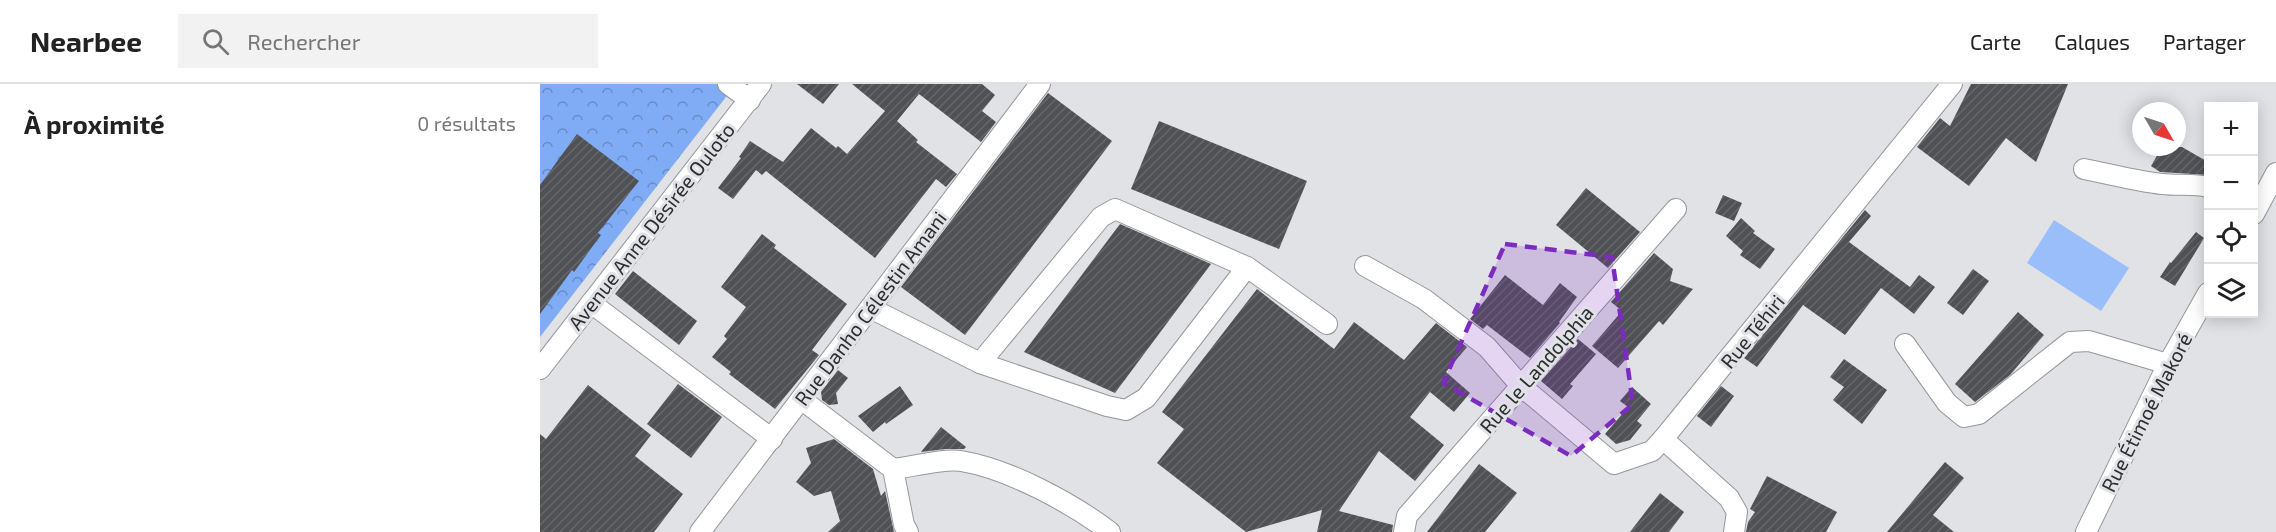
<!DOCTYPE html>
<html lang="fr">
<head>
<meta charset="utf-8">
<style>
	:root { --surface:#fff; --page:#f2f2f2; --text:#222; --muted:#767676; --line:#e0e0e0 }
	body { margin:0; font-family:"Exo 2",sans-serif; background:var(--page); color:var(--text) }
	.controls { position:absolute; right:18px; top:18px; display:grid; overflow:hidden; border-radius:0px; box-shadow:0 3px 15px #0003 }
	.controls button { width:54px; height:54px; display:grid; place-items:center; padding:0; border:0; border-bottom:2px solid var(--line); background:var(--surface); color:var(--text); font:30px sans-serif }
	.compass { position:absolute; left:1592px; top:18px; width:54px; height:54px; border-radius:50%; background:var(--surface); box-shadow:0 3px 15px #0003; rotate:129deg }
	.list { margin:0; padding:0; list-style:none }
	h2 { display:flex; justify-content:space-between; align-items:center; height:78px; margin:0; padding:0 24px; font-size:26px }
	h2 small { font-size:20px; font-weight:400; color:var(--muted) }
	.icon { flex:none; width:33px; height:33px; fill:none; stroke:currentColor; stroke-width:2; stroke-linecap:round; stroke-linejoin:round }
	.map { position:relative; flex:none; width:1736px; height:448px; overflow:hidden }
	header { display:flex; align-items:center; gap:36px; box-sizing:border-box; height:84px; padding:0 30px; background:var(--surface); border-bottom:2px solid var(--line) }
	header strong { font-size:28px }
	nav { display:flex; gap:33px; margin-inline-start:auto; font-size:21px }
	.search { width:420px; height:54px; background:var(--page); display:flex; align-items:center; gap:15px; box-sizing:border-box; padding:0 21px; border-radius:0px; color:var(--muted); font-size:22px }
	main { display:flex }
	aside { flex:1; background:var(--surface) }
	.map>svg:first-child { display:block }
	.green { fill:#9abefa }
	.forest { fill:url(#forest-crowns) }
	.building { fill:url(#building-hatch) }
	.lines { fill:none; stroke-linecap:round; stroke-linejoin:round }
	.minor-casing { stroke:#95979a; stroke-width:22 }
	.minor { stroke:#fff; stroke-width:20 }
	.marked { fill:#7b2cbf; fill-opacity:0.2; stroke:#7b2cbf; stroke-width:4.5; stroke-dasharray:12 8; stroke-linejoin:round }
	.labels { text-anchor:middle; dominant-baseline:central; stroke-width:6; stroke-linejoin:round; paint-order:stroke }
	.street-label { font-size:20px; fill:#2c2d2e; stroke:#e0e2e6 }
</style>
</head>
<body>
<header>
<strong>Nearbee</strong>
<div class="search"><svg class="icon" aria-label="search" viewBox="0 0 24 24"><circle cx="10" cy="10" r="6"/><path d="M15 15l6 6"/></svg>Rechercher</div>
<nav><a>Carte</a><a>Calques</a><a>Partager</a></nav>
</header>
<main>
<aside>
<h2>À proximité<small>0 résultats</small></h2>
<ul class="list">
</ul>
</aside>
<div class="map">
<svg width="1736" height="448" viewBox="0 0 1736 448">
	<defs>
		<pattern id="forest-crowns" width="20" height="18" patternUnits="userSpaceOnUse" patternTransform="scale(1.5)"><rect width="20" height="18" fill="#80abf5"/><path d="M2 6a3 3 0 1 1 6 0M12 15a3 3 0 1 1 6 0" fill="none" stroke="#698cc7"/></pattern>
		<pattern id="building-hatch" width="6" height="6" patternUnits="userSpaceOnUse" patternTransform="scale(1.5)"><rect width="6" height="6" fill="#4f5154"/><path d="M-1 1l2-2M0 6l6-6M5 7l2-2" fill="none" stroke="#66676a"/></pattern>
	</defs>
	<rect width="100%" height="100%" fill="#e0e2e6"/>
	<!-- green -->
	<path class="green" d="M1514 136 1589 184 1561 227 1487 179Z"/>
	<!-- forest -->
	<path class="forest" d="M0 0H196L0 253Z"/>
	<!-- building -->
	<g class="building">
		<path d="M257 0H299L283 20Z"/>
		<path d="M312 0H442L455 11 442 27 456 38 441 58 379 10 357 37 378 56 376 58 417 90 406 103 396 95 335 174 226 87 222 91 216 86 193 115 178 104 201 74 199 73 210 57 243 78 271 44 296 64 298 62 307 70 345 27Z"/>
		<path d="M1431 0H1528L1496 78 1466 54 1429 102 1377 63 1400 34 1410 42Z"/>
		<path d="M508 9 572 57 425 251 361 203Z"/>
		<path d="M619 37 767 97 739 165 591 105Z"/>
		<path d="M37 50 99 97 58 149 61 151 34 188 32 186 0 230V101Z"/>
		<path d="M1622 63H1642L1668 78V91L1620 88 1611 82Z"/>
		<path d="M1046 104 1100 148 1068 184 1016 141Z"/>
		<path d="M1183 111 1202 119 1194 137 1175 129Z"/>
		<path d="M1325 126 1331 132 1309 158 1370 203 1379 191 1395 203 1374 230 1341 204 1305 251 1263 221 1217 283 1204 274Z"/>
		<path d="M1201 134 1215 147 1213 149 1235 165 1220 185 1200 171 1203 167 1186 152Z"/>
		<path d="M580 140 671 180 575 309 484 268Z"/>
		<path d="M1656 148 1664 154 1635 202 1620 193 1630 178 1631 179Z"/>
		<path d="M222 150 236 161 234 164 307 220 272 266 279 271 235 325 189 290 191 288 172 273 187 255 184 252 206 223 181 203Z"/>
		<path d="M1114 169 1133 185 1130 197 1153 205 1123 241 1119 237 1078 284 1052 262 1082 227 1071 218Z"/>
		<path d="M1433 185 1449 197 1423 231 1407 219Z"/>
		<path d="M93 187 157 237 139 261 75 210Z"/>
		<path d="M965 191 1003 221 1020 199 1037 213 1019 238 1020 239 990 274 947 241 943 245 930 235Z"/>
		<path d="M717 205 794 265 814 238 864 276 896 239 927 263 906 288 930 309 914 328 890 308 870 333 904 361 875 397 839 367 799 427 853 441 852 448H777L782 426 706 448 617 379 644 345 622 328Z"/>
		<path d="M1478 228 1504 251 1470 291 1435 318 1415 300Z"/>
		<path d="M1038 255 1056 270 1030 300 1033 302 1022 315 1001 297Z"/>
		<path d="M1304 275 1347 306 1322 340 1293 316 1304 303 1290 293Z"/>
		<path d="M298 286 308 294 296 309 298 320 289 321 282 316 281 308Z"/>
		<path d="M138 300 182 333 151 374 107 340Z"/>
		<path d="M48 301 111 351 95 372 143 410 114 448H0V350L6 355Z"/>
		<path d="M360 302 373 321 346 340 345 338 333 348 318 332Z"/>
		<path d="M1181 302 1194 312 1171 343 1157 332Z"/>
		<path d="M1092 303 1111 320 1097 337 1102 341 1090 356 1076 360 1065 350 1088 323 1080 317Z"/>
		<path d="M401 343 426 363 424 365H406L381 368Z"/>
		<path d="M294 355 333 385 341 412 345 407 354 448H288L300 437 291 407 274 412 256 398 271 379 266 364Z"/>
		<path d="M1405 378 1424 394 1393 431 1414 448H1347Z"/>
		<path d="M939 380 977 409 945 448H887Z"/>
		<path d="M1227 392 1297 428 1286 448H1206L1208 438 1215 428 1210 425Z"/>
		<path d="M1120 409 1144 428 1129 448H1090Z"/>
	</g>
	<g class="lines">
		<!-- minor casing -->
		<g class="minor-casing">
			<g id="minor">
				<path d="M188 0 210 16"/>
				<path d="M1544 85C1570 90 1596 97 1622 100 1639 102 1653 99 1668 103"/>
				<path d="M1714 130 1736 89"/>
				<path d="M825 182 884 215 947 263 981 302 1074 380 1112 367 1123 355 1412 0"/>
				<path d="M51 219 232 355"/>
				<path d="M330 224 440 279 567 322 586 326 606 314 707 183 787 240"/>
				<path d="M1365 260 1407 319 1424 333 1439 330 1530 258 1549 257 1628 280"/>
				<path d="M440 279 561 133 575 125 707 183"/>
				<path d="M0 285 221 0"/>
				<path d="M261 315 353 385 364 441 368 448"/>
				<path d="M1123 355 1189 414 1197 428 1194 448"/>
				<path d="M353 385C370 383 406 374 421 377 469 385 532 419 570 448"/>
				<path d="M160 448 500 0"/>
				<path d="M864 448 867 432 1136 125"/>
				<path d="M1546 448 1628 280 1668 209"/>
			</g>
		</g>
		<!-- minor -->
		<use href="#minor" class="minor"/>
	</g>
	<!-- marked area -->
	<path class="marked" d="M965 160 1072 173 1093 320 1031 372 903 299Z"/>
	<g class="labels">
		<!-- street labels -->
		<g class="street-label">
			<text transform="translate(111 142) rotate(-52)">Avenue Anne Désirée Ouloto</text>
			<text transform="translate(330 224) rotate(-53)">Rue Danho Célestin Amani</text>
			<text transform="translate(1212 247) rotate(-51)">Rue Téhiri</text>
			<text transform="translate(996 285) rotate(-49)">Rue le Landolphia</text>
			<text transform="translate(1606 328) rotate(-63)">Rue Étimoé Makoré</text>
		</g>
	</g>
</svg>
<div class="controls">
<button>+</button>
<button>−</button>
<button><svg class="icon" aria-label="locate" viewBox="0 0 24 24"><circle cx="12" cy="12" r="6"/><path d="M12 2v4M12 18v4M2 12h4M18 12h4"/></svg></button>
<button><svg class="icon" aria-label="layers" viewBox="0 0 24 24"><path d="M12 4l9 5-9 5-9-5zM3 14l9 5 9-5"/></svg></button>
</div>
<svg class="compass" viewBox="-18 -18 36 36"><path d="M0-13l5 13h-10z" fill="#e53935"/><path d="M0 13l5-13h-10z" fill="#767676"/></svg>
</div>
</main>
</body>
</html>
